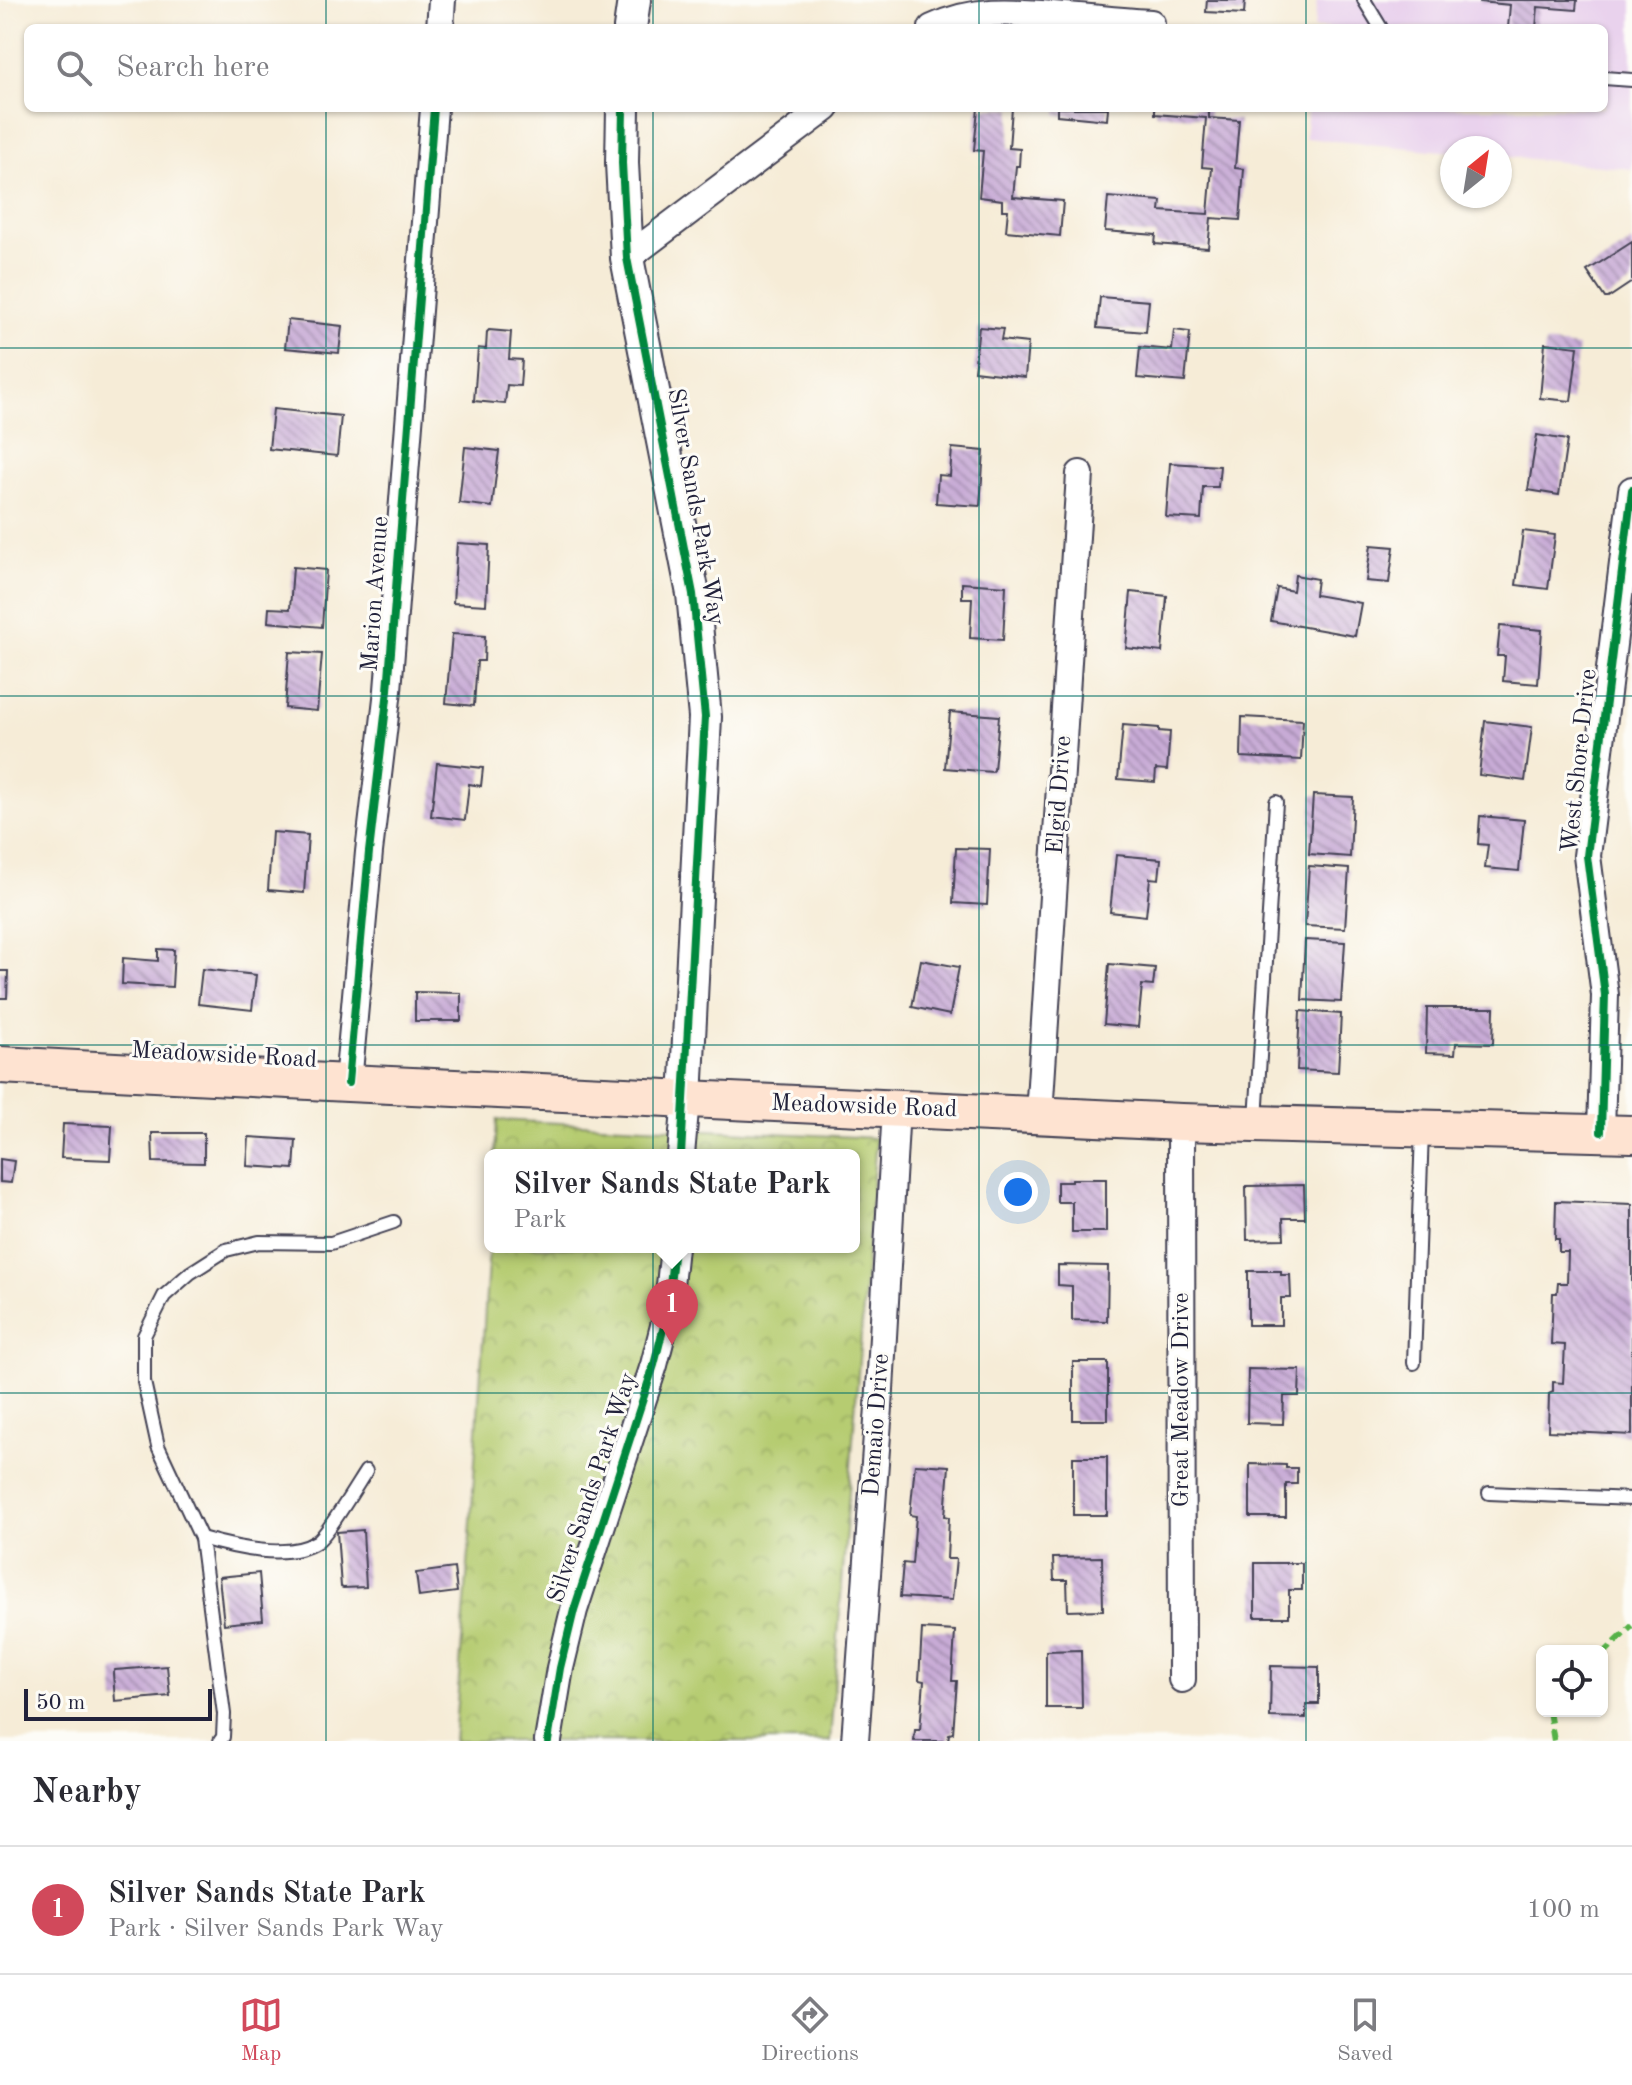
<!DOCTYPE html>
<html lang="en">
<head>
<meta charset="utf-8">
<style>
	:root { --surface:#fff; --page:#f7f7f7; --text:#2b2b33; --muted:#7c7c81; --line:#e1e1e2; --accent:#d1495b }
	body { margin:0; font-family:"Old Standard TT",serif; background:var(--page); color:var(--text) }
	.controls { position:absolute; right:24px; bottom:24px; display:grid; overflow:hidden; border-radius:12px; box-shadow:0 2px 6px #0004 }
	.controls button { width:72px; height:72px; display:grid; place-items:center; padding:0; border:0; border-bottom:2px solid var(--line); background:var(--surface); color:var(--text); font:40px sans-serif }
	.compass { position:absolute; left:1440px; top:136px; width:72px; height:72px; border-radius:50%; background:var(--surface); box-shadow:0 2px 6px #0004; rotate:30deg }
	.scale { position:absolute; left:24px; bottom:20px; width:188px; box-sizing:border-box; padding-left:8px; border:4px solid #22223b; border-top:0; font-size:22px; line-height:28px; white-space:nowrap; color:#22223b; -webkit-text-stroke:6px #fdfcf7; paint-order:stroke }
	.you { position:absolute; left:1018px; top:1192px; width:28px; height:28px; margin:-20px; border:6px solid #fff; border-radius:50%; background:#1a73e8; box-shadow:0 0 0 12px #1a73e833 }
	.badge { display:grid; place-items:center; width:52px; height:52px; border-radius:50%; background:var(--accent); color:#fff; font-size:26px; font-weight:700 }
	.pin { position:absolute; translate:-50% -66px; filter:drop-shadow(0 2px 4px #0008) }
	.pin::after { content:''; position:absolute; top:42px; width:28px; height:24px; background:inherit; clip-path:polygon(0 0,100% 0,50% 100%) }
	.popup { position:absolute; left:484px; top:1149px; width:376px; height:104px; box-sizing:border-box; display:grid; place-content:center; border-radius:12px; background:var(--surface); filter:drop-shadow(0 2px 6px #0005); font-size:26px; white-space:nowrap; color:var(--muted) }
	.popup b { font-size:30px; color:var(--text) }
	.popup::after { content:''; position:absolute; left:50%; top:100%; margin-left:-16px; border:16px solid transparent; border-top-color:var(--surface) }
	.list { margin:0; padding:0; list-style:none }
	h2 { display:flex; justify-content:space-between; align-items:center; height:104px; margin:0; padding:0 32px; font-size:34px }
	h2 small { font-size:26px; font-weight:400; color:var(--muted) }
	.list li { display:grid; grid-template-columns:52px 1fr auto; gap:24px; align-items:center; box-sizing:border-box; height:128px; padding:0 32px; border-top:2px solid var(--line) }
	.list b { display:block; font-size:30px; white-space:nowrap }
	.list p { margin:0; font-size:26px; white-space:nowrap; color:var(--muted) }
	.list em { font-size:26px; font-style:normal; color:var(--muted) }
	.icon { flex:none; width:44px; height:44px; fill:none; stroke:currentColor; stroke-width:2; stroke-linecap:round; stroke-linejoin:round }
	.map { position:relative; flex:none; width:1632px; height:1741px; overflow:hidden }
	.search { position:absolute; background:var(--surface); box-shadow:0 2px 6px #0004; left:24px; right:24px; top:24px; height:88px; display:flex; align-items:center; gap:20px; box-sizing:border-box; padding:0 28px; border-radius:12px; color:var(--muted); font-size:30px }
	.sheet { height:232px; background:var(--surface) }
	nav { display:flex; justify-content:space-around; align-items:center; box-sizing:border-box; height:112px; border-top:2px solid var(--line); background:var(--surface); font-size:22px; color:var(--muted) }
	nav a { display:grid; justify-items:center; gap:4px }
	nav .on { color:var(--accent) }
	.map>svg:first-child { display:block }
	.built { fill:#e9d2ed }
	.park { fill:url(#park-crowns); stroke:#6c7756; stroke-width:2 }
	.building { fill:url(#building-back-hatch) }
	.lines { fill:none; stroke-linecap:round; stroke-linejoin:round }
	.service-casing { stroke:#424052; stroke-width:16 }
	.minor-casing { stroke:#424052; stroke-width:30 }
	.tertiary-casing { stroke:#424052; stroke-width:36 }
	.secondary-casing { stroke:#424052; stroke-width:40 }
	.service { stroke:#fff; stroke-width:12 }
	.minor { stroke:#fff; stroke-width:26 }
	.tertiary { stroke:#fff; stroke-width:32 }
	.secondary { stroke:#fee3d1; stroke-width:36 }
	.quiet { stroke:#55b146; stroke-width:6; stroke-dasharray:12 6; stroke-linecap:butt }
	.cycleway-casing { stroke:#fdfcf7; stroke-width:13 }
	.cycleway { stroke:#00873e; stroke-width:8 }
	.grid { fill:none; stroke:#0f766e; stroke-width:2; stroke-opacity:0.55 }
	.labels { text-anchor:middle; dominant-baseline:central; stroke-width:6; stroke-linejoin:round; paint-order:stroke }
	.street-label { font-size:24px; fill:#22223b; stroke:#fdfcf7 }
</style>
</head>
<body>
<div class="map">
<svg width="1632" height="1741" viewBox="0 0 1632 1741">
	<defs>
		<pattern id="park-crowns" width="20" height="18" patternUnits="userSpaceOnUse" patternTransform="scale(2)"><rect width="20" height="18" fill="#b6cc71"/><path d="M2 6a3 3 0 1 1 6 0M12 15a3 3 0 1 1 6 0" fill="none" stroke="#9caf63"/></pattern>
		<pattern id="building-back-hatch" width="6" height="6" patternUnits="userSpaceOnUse" patternTransform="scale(2)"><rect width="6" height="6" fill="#c8abd6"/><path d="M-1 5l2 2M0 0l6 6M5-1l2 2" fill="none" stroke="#a28baf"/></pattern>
	</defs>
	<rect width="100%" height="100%" fill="#fdfcf7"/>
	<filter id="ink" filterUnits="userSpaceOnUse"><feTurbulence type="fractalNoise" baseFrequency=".0125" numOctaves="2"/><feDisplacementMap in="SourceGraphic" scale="16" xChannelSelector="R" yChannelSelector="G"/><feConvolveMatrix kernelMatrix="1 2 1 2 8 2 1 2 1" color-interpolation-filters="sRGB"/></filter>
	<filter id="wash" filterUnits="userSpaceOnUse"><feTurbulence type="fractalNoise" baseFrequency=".006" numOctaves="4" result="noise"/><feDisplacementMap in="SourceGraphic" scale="32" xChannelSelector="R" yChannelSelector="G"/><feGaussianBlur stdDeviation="1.8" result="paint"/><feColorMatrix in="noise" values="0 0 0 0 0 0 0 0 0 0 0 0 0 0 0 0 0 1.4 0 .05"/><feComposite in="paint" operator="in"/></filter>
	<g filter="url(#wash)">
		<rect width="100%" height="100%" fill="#f6ecd7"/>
		<!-- built -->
		<path class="built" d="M1317 0H1632V169L1500 156V148H1452V152L1305 138 1308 108H1604V28H1314Z"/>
		<!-- park -->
		<path class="park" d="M497 1120 876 1138 830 1741H454L469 1552 490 1233V1247H854V1155H495Z"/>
		<g id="blocks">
			<!-- building -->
			<g class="building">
				<path d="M1207 0H1245L1244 14 1206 12Z"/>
				<path d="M1480 0H1577L1576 10 1538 7 1536 28H1508L1510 5 1480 2Z"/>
				<path d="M978 108H1012L1009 148 1020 149 1019 166H1016L1013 197 1063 201 1060 236 1006 231 1008 210H1002V200L979 197 983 151 974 150Z"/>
				<path d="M1057 108H1108L1107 120 1057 115Z"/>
				<path d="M1155 108H1209V118L1239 120 1235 168 1244 169 1240 220 1211 218 1208 248 1155 244 1156 235 1105 231 1108 197 1161 201 1160 211 1208 214 1212 168 1202 167 1206 118 1155 114Z"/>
				<path d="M1632 242V282L1608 298H1605L1587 271Z"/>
				<path d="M1100 297 1149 301 1146 332 1097 328Z"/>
				<path d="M288 320 342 326 339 353 285 348Z"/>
				<path d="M979 327 1003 329 1001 340 1028 343 1025 377 974 371Z"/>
				<path d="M489 330 511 332 509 359 522 360 520 386 507 385 505 404 474 401 478 348 486 349 487 332Z"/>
				<path d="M1174 330 1190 332 1185 382 1137 378 1140 347 1172 350Z"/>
				<path d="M1545 343 1578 347 1571 401 1540 398Z"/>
				<path d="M273 409 341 416 337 456 269 449Z"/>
				<path d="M1537 435 1567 440 1559 495 1528 490Z"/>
				<path d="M465 447 499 451 492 507 459 503Z"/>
				<path d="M952 448 984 451 980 506 936 503 938 475 950 476Z"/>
				<path d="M1170 463 1220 466 1218 487H1203L1201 519 1166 517Z"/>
				<path d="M1523 531 1555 535 1548 589 1516 585Z"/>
				<path d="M457 543 489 545 486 605 453 603Z"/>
				<path d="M1371 545 1394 547 1389 583 1366 581Z"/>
				<path d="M293 567 326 570 322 627 268 622 269 608 290 609Z"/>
				<path d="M1295 575 1317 579 1315 595 1361 603 1355 636 1271 621 1277 588 1293 591Z"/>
				<path d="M962 583 1006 586 1003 640 970 638 972 598H962Z"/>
				<path d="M1131 592 1167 596 1162 652 1126 648Z"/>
				<path d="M1500 626 1542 630 1538 684 1503 681 1505 656H1497Z"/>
				<path d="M452 634 485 636 484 661H477L474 706 446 703Z"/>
				<path d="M289 652 322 654 317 711 285 708Z"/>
				<path d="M950 712 999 716 994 770 992 772 945 768Z"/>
				<path d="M1242 717 1303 720 1301 760 1241 757Z"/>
				<path d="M1485 721 1532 727 1525 781 1479 775Z"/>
				<path d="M1123 725 1159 728V731L1170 732 1167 770 1156 769 1155 782 1118 779Z"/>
				<path d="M437 763 483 768 481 786 469 784 465 820 431 816Z"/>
				<path d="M1313 795 1353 797 1350 857 1309 854Z"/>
				<path d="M1480 816 1524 820 1519 871 1485 868 1488 845 1478 844Z"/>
				<path d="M272 832 308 835 304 893 268 890Z"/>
				<path d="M956 848 990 849 987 905 953 903Z"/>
				<path d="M1116 855 1161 859 1159 879 1150 878 1146 916 1110 912Z"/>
				<path d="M1309 866 1349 869 1345 928 1305 926Z"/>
				<path d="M1305 940 1345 942 1341 1002 1302 1000Z"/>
				<path d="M158 949 174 950 172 987 122 984 123 958 158 961Z"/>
				<path d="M921 960 959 967 950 1015 912 1007Z"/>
				<path d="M1109 964 1155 968 1153 986 1142 985 1138 1027 1104 1024Z"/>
				<path d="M202 969 256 975 252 1010 198 1004Z"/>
				<path d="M0 971H8L7 998H0Z"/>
				<path d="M415 992 461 993V1021H415Z"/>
				<path d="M1427 1008H1494L1493 1044 1456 1043 1455 1054 1426 1053Z"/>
				<path d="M1300 1011 1341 1014 1338 1072 1297 1070Z"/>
				<path d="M63 1124 112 1126 110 1160 61 1158Z"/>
				<path d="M152 1133H204V1163L153 1162Z"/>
				<path d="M249 1137 296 1140 294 1169 247 1166Z"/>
				<path d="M0 1159 14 1161 11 1183 0 1182Z"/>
				<path d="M1072 1179H1106V1232H1072V1202H1057V1182H1072Z"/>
				<path d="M1304 1185 1305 1218H1283L1284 1239 1247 1240 1246 1186Z"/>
				<path d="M1556 1201 1632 1204V1435L1548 1431 1549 1394 1553 1392V1382L1563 1383 1565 1345 1551 1344 1553 1293H1557L1558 1283H1567L1568 1252H1559V1239H1555Z"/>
				<path d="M1058 1265 1108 1266 1107 1321 1072 1320V1286L1058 1285Z"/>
				<path d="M1248 1271H1281V1275H1290L1291 1298H1281V1325H1248Z"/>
				<rect x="1073" y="1362" width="35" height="58"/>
				<path d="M1248 1369 1300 1370 1299 1396H1284L1283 1424 1247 1423Z"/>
				<rect x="1073" y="1457" width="34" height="58"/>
				<path d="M915 1464 949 1466 945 1516 949 1517 947 1559H956L952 1600 900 1597 903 1563 912 1564 916 1516 910 1515Z"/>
				<path d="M1250 1464 1286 1465V1468H1297V1484H1286V1517H1250Z"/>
				<path d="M363 1530 366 1587 343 1588 341 1587 337 1532Z"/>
				<path d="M1102 1557 1103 1610 1068 1611 1067 1580H1054L1053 1558Z"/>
				<path d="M1255 1563H1302V1590H1289V1617H1255Z"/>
				<path d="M454 1568 457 1592 419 1597 416 1573Z"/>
				<path d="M259 1573 263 1620 224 1624 219 1577Z"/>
				<path d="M922 1629 955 1631 952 1681H957L953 1733 949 1734 948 1741H914L915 1730H920L923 1693 924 1681 919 1680Z"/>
				<path d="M1081 1650 1082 1708H1046V1651Z"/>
				<path d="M167 1666 170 1696 115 1701 113 1673 115 1670Z"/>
				<path d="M1271 1666 1319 1667V1704H1306V1718L1270 1717Z"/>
			</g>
		</g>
	</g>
	<g filter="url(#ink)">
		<use href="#blocks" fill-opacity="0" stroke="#424052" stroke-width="2"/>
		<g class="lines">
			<!-- service casing -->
			<g class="service-casing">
				<g id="service">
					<path d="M1364 0 1381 28"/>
					<path d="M1604 78 1632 80"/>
					<path d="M1256 1120 1276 802"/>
					<path d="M1414 1363 1422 1131"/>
					<path d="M1489 1493 1632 1499"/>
					<path d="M201 1538C232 1547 287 1561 316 1542 326 1537 358 1483 366 1471"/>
					<path d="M220 1741 223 1737 224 1714 201 1538 158 1446 144 1382V1336L164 1296 190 1273 226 1250 259 1242 331 1243 394 1222"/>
				</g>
			</g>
			<!-- minor casing -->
			<g class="minor-casing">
				<g id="minor">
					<path d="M440 28 442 0"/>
					<path d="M932 28C977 7 1016 12 1065 16 1093 18 1122 21 1151 23"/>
					<path d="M627 258 826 108"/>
					<path d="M348 1083 369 852 388 690 434 108"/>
					<path d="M1039 1115 1080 474"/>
					<path d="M1181 1122 1182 1679"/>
					<path d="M1601 1132 1605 995 1587 856 1632 490"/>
					<path d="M681 1155 686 1099"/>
					<path d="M548 1741 560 1668 574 1610 654 1365 667 1314 674 1247"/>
					<path d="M855 1741 879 1407 896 1108"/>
				</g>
			</g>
			<!-- tertiary casing -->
			<g class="tertiary-casing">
				<g id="tertiary">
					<path d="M630 28 634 0"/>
					<path d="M623 108 622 163 627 258 693 594 705 717 686 1099"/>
				</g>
			</g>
			<!-- secondary casing -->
			<g class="secondary-casing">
				<path id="secondary" d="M0 1065 348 1083 1181 1122 1632 1134"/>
			</g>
			<!-- service -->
			<use href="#service" class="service"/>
			<!-- minor -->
			<use href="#minor" class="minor"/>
			<!-- tertiary -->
			<use href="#tertiary" class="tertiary"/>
			<!-- secondary -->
			<use href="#secondary" class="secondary"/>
			<!-- quiet -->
			<g class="quiet">
				<path d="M1602 1655 1632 1626"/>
				<path d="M1549 1711 1554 1741"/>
			</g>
			<!-- cycleway casing -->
			<g class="cycleway-casing">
				<g id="cycleway">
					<path d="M623 108 622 163 627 258 693 594 705 717 681 1155"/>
					<path d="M348 1083 369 852 388 690 434 108"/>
					<path d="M1601 1132 1605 995 1587 856 1632 490"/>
					<path d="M548 1741 560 1668 574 1610 654 1365 667 1314 674 1247"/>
				</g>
			</g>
			<!-- cycleway -->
			<use href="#cycleway" class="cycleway"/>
		</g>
	</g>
	<!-- grid -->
	<path class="grid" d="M326 0V28M653 0V28M979 0V28M1306 0V28M326 108V1741M653 108V1741M979 108V1741M1306 108V1741M0 348H1632M0 696H1632M0 1045H1632M0 1393H1632"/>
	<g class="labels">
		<!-- street labels -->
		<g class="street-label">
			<text transform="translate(695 507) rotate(80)">Silver Sands Park Way</text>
			<text transform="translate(376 594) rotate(-86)">Marion Avenue</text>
			<text transform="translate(1580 761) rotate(-84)">West Shore Drive</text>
			<text transform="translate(1060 795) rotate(-86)">Elgid Drive</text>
			<text transform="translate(224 1056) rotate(3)">Meadowside Road</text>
			<text transform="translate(864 1107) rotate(2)">Meadowside Road</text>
			<text transform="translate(1182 1400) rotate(-90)">Great Meadow Drive</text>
			<text transform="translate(877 1425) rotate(-86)">Demaio Drive</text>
			<text transform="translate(593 1488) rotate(-72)">Silver Sands Park Way</text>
		</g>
	</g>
</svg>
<div class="controls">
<button><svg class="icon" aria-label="locate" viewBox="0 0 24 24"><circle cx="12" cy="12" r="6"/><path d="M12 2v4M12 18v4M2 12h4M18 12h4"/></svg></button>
</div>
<svg class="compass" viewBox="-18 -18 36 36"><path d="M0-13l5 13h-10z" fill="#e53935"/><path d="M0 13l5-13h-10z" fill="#7c7c81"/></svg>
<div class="scale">50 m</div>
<div class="you"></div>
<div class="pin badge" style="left:672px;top:1345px">1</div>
<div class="popup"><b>Silver Sands State Park</b>Park</div>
<div class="search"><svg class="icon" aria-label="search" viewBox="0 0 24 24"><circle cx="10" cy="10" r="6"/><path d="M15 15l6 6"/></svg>Search here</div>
</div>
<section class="sheet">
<h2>Nearby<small></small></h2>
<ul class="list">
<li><span class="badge">1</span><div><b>Silver Sands State Park</b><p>Park · Silver Sands Park Way</p></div><em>100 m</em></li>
</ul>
</section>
<nav>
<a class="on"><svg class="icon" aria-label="map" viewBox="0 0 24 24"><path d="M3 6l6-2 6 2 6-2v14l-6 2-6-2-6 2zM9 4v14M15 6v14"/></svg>Map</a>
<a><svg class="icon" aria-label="directions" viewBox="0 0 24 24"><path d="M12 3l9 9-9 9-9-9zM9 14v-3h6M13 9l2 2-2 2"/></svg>Directions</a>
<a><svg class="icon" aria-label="saved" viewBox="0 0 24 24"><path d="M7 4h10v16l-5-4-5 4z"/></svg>Saved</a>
</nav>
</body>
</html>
